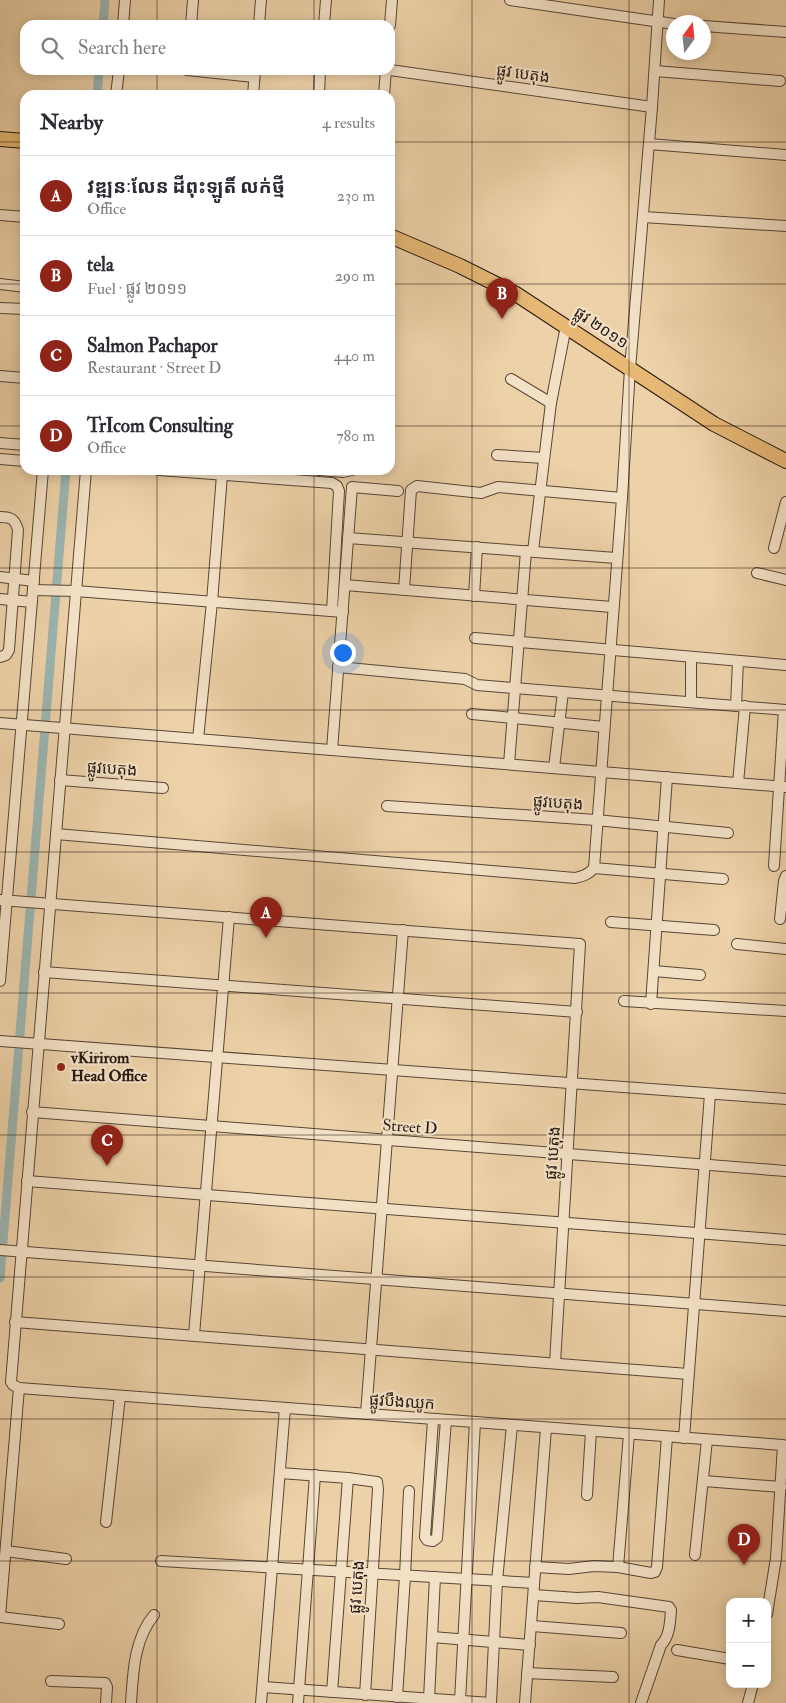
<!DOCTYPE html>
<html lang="en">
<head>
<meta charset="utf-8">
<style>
	:root { --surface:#fff; --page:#f2f2f3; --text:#2b2b33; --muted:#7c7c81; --line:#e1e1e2; --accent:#8f2418 }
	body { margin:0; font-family:"IM FELL Double Pica","Noto Sans Khmer",serif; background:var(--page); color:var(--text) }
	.controls { position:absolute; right:15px; bottom:15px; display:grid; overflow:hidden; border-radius:10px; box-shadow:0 2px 12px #0003 }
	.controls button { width:45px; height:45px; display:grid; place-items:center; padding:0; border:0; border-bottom:1px solid var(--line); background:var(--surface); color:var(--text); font:25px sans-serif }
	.compass { position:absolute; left:666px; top:15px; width:45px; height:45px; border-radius:50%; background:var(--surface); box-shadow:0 2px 12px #0003; rotate:15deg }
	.you { position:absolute; left:342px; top:652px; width:18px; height:18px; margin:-12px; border:4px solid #fff; border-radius:50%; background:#1a73e8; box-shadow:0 0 0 8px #1a73e833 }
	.badge { display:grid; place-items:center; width:32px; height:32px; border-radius:50%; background:var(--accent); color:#fff; font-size:16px; font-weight:700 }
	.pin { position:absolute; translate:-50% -41px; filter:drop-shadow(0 1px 2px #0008) }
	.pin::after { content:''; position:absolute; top:26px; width:18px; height:15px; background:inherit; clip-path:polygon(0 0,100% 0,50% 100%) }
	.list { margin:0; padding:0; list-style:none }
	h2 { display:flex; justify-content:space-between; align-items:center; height:65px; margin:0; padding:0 20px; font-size:21px }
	h2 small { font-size:16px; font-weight:400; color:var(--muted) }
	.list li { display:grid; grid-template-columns:32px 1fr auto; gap:15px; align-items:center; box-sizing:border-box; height:80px; padding:0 20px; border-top:1px solid var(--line) }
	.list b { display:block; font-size:19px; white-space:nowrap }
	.list p { margin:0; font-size:16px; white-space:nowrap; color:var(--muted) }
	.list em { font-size:16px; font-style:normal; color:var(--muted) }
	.icon { flex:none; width:28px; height:28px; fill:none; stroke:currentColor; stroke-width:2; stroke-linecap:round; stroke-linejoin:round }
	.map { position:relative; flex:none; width:786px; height:1703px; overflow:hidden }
	.search { position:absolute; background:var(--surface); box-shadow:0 2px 12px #0003; left:20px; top:20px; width:375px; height:55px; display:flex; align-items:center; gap:12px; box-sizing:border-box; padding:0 18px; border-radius:15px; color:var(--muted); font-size:19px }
	.panel { position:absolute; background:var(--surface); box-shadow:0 2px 12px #0003; left:20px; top:90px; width:375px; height:385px; border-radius:15px }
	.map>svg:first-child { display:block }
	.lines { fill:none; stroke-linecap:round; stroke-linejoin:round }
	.canal { stroke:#9bb5b1; stroke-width:9 }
	.minor-casing { stroke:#584637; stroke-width:12 }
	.major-casing { stroke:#261811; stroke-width:16 }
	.minor { stroke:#f3e1c6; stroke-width:10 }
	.major { stroke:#e6b874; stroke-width:14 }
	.grid { fill:none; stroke:#261811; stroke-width:1; stroke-opacity:0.55 }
	.poi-dot { fill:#8f2418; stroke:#f3e1c6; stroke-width:2 }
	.labels { text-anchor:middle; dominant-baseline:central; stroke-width:4.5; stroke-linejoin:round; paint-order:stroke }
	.street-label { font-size:16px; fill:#261811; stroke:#f3e1c6 }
	.poi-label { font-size:16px; font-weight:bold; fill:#261811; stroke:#f3e1c6; text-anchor:start }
</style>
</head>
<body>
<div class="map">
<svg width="786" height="1703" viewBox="0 0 786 1703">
	<rect width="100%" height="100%" fill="#edd1a8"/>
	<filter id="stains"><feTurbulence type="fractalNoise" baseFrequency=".004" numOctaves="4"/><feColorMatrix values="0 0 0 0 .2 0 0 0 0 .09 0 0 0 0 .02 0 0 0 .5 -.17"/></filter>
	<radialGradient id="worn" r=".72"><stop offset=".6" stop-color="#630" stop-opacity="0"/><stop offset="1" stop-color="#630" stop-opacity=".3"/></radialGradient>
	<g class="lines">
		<!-- canal -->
		<g class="canal">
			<path d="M103 25 105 0"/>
			<path d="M97 95 99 70"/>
			<path d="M0 1278 66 470"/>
		</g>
		<!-- minor casing -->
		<g class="minor-casing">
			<g id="minor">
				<path d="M510 0 674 24"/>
				<path d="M123 25 125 0"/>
				<path d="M191 25 193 0"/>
				<path d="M259 25 261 0"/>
				<path d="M324 25 326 0"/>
				<path d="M390 25 392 0"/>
				<path d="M704 26 786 32"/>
				<path d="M187 70 254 77"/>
				<path d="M390 70 652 107"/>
				<path d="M655 71 780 81"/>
				<path d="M116 95 119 70"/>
				<path d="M253 95 255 71"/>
				<path d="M319 95 320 70"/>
				<path d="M384 95 386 70"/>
				<path d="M649 144 786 155"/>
				<path d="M0 215 25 217"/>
				<path d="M643 217 786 226"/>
				<path d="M0 284 25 287"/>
				<path d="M0 308 25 309"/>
				<path d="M0 376 25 378"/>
				<path d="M511 379 551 403"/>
				<path d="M0 443 25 445"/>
				<path d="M497 455 544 458"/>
				<path d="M0 459 25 461"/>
				<path d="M86 470 11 1382 13 1385 19 1388 783 1445 776 1558 767 1614"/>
				<path d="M159 470 332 483 337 486 339 491 332 611"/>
				<path d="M319 470 343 472 352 470"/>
				<path d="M0 517C11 517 15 519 18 530L9 650 6 655 0 657"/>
				<path d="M348 538 616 558"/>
				<path d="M774 548 786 502"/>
				<path d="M533 551 551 403 566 326"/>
				<path d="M757 573 786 580"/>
				<path d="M0 577 34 581"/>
				<path d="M345 585 612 607"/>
				<path d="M33 590 76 591 343 612"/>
				<path d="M404 590 411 490 417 486 481 493 498 487 622 498"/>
				<path d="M474 596 477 547"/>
				<path d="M0 599 32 602"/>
				<path d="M475 638 786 665"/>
				<path d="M338 667 465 679 477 685 786 710"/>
				<path d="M691 702V657"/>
				<path d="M736 706 738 661"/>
				<path d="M472 714 604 727"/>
				<path d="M0 723 786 787"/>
				<path d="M198 739 212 602 222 475"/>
				<path d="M332 750 352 487 398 491"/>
				<path d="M509 764 526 551"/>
				<path d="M554 768 563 692"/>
				<path d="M60 780 163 788"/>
				<path d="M738 783 745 706"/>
				<path d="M387 806 596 820 728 833"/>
				<path d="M56 834 575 878C583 876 588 875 594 868L723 879"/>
				<path d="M774 866 784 710"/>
				<path d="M594 868 622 498 630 369 652 107 659 0"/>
				<path d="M0 900 580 944 555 1363"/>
				<path d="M780 919 784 881 786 876"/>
				<path d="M611 922 714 930"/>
				<path d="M737 944 786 949"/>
				<path d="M654 971 700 975"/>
				<path d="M44 972 577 1012"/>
				<path d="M0 981 43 470"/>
				<path d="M624 1001 786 1011"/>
				<path d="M651 1004 667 777"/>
				<path d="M0 1041 786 1099"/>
				<path d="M32 1112 786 1171"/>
				<path d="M27 1181 786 1240"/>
				<path d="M0 1250 786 1311"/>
				<path d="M15 1322 688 1374"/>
				<path d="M194 1335 229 917"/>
				<path d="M366 1414 403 930"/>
				<path d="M433 1420 425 1537 427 1540 433 1541 437 1538 446 1420"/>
				<path d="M684 1438 710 1094"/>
				<path d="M280 1473 348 1478 377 1482 378 1489 365 1695"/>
				<path d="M704 1481 781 1487"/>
				<path d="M587 1495 591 1431"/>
				<path d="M106 1522 120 1396"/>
				<path d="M6 1551 66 1559"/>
				<path d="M695 1555 707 1440"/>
				<path d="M161 1561 534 1583"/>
				<path d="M535 1567 569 1569 594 1566 618 1567 651 1573 655 1572 657 1567 667 1437"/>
				<path d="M618 1567 629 1434"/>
				<path d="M534 1595 577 1598 598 1597 669 1607 671 1610C670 1622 670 1636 661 1645L641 1703"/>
				<path d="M0 1616 19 1388"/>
				<path d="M0 1617 59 1624"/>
				<path d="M532 1626 621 1633"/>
				<path d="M432 1637 530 1645"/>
				<path d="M677 1650 730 1659"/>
				<path d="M527 1673 613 1677"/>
				<path d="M51 1681 105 1683 107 1687 106 1703"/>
				<path d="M263 1687 491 1703"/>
				<path d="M332 1692 348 1478"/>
				<path d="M397 1697 405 1576 409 1491"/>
				<path d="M429 1699 435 1577"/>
				<path d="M460 1701 475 1422"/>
				<path d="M131 1703C133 1673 134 1639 154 1615"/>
				<path d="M261 1703 285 1408"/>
				<path d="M298 1703 315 1475"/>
				<path d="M491 1703 497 1581 512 1425"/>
				<path d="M525 1703 546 1428"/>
				<path d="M748 1703 753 1684"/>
			</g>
		</g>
		<!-- major casing -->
		<g class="major-casing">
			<g id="major">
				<path d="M0 139 25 141"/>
				<path d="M390 236 460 266 516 294 714 424 786 461"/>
			</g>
		</g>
		<!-- minor -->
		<use href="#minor" class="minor"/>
		<!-- major -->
		<use href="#major" class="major"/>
	</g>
	<!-- grid -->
	<path class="grid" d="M157 0V25M314 0V25M472 0V1703M629 0V1703M157 70V95M314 70V95M0 142H25M390 142H786M0 284H25M390 284H786M0 426H25M390 426H786M157 470V1703M314 470V1703M0 568H786M0 710H786M0 852H786M0 993H786M0 1135H786M0 1277H786M0 1419H786M0 1561H786"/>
	<!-- markers -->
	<circle class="poi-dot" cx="61" cy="1067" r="5"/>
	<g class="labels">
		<!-- street labels -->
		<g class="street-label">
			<text transform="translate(523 74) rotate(8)">ផ្លូវ បេតុង</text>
			<text transform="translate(601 328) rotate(34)">ផ្លូវ ២០១១</text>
			<text transform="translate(112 769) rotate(4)">ផ្លូវបេតុង</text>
			<text transform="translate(558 803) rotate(4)">ផ្លូវបេតុង</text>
			<text transform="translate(410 1127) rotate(4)">Street D</text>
			<text transform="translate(553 1153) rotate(-86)">ផ្លូវ បេតុង</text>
			<text transform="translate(402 1402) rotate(4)">ផ្លូវបឹងឈូក</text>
			<text transform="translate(357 1587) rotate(-86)">ផ្លូវ បេតុង</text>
		</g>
		<!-- poi labels -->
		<g class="poi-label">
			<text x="71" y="1058">vKirirom<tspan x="71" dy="18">Head Office</tspan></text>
		</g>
	</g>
	<rect width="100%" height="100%" filter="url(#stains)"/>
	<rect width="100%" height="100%" fill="url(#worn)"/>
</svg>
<div class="controls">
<button>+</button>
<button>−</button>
</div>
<svg class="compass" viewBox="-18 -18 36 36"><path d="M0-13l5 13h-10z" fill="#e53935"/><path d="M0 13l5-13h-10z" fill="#7c7c81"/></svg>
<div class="you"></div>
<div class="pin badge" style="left:266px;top:938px">A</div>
<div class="pin badge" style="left:502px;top:319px">B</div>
<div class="pin badge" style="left:107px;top:1166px">C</div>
<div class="pin badge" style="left:744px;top:1565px">D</div>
<div class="search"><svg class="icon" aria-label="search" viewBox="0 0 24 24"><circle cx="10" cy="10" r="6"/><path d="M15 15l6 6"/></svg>Search here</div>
<section class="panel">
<h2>Nearby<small>4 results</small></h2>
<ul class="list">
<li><span class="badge">A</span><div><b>វឌ្ឍនៈលែន ដីពុះឡូតិ៍ លក់ថ្មី</b><p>Office</p></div><em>230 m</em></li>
<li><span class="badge">B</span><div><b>tela</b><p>Fuel · ផ្លូវ ២០១១</p></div><em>290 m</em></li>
<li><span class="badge">C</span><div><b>Salmon Pachapor</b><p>Restaurant · Street D</p></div><em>440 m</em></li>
<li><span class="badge">D</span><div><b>TrIcom Consulting</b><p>Office</p></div><em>780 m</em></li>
</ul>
</section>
</div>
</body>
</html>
